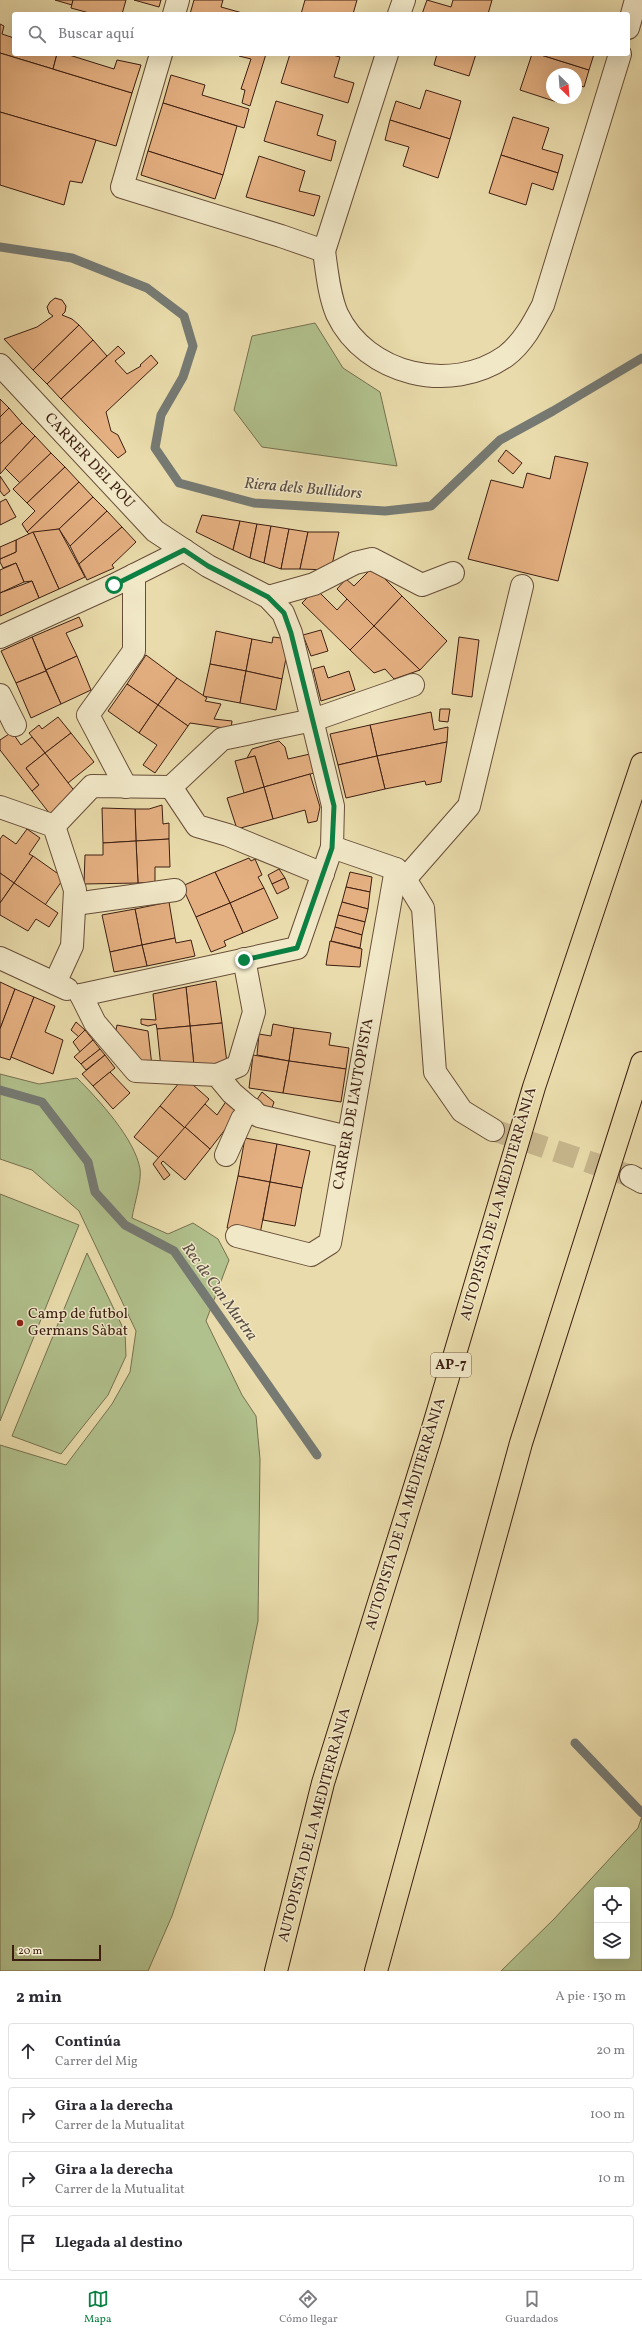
<!DOCTYPE html>
<html lang="es">
<head>
<meta charset="utf-8">
<style>
	:root { --surface:#fff; --page:#f2f2f3; --text:#2b2b33; --muted:#7c7c81; --line:#e1e1e2; --accent:#0b8043 }
	body { margin:0; font-family:Vollkorn,serif; background:var(--page); color:var(--text) }
	.controls { position:absolute; right:12px; bottom:12px; display:grid; overflow:hidden; border-radius:4px; box-shadow:0 4px 16px #0002 }
	.controls button { width:36px; height:36px; display:grid; place-items:center; padding:0; border:0; border-bottom:1px solid var(--line); background:var(--surface); color:var(--text); font:20px sans-serif }
	.compass { position:absolute; left:546px; top:68px; width:36px; height:36px; border-radius:50%; background:var(--surface); box-shadow:0 4px 16px #0002; rotate:155deg }
	.scale { position:absolute; left:12px; bottom:10px; width:89px; box-sizing:border-box; padding-left:4px; border:2px solid #3c1e11; border-top:0; font-size:11px; line-height:14px; white-space:nowrap; color:#3c1e11; -webkit-text-stroke:3px #f1e8c8; paint-order:stroke }
	.stop { position:absolute; width:12px; height:12px; margin:-9px; border:3px solid #0b8043; border-radius:50%; background:#fff }
	.stop.end { background:#0b8043; border-color:#fff; box-shadow:0 1px 4px #0008 }
	.list { margin:0; padding:0; list-style:none }
	h2 { display:flex; justify-content:space-between; align-items:center; height:52px; margin:0; padding:0 16px; font-size:17px }
	h2 small { font-size:13px; font-weight:400; color:var(--muted) }
	.list li { display:grid; grid-template-columns:26px 1fr auto; gap:12px; align-items:center; box-sizing:border-box; height:56px; margin:0 8px 8px; padding:0 8px; border:1px solid var(--line); border-radius:4px }
	.list b { display:block; font-size:15px; white-space:nowrap }
	.list p { margin:0; font-size:13px; white-space:nowrap; color:var(--muted) }
	.list em { font-size:13px; font-style:normal; color:var(--muted) }
	.icon { flex:none; width:22px; height:22px; fill:none; stroke:currentColor; stroke-width:2; stroke-linecap:round; stroke-linejoin:round }
	.map { position:relative; flex:none; width:642px; height:1971px; overflow:hidden }
	.search { position:absolute; background:var(--surface); box-shadow:0 4px 16px #0002; left:12px; right:12px; top:12px; height:44px; display:flex; align-items:center; gap:10px; box-sizing:border-box; padding:0 14px; border-radius:4px; color:var(--muted); font-size:15px }
	.sheet { height:308px; background:var(--surface) }
	nav { display:flex; justify-content:space-around; align-items:center; box-sizing:border-box; height:56px; border-top:1px solid var(--line); background:var(--surface); font-size:11px; color:var(--muted) }
	nav a { display:grid; justify-items:center; gap:2px }
	nav .on { color:var(--accent) }
	.map>svg:first-child { display:block }
	.green { fill:#b1c18d; stroke:#76704f; fill-rule:evenodd }
	.lines { fill:none; stroke-linecap:round; stroke-linejoin:round }
	.stream { stroke:#767a73; stroke-width:9 }
	.building { fill:#e5b081; stroke:#3c1e11 }
	.minor-tunnel { stroke:#c6b58c; stroke-width:22; stroke-dasharray:22 11; stroke-linecap:butt }
	.minor-casing { stroke:#674d38; stroke-width:24 }
	.highway-casing { stroke:#3c1e11; stroke-width:24 }
	.minor { stroke:#f1e8c8; stroke-width:22 }
	.highway { stroke:#e9dbab; stroke-width:22 }
	.route { stroke:#0b8043; stroke-width:5 }
	.poi-dot { fill:#8f2418; stroke:#f1e8c8; stroke-width:1.5 }
	.labels { text-anchor:middle; dominant-baseline:central; stroke-width:3; stroke-linejoin:round; paint-order:stroke }
	.shield { fill:#f1e8c8; stroke:#725b48; stroke-width:1 }
	.shield-label { font-size:14px; font-weight:bold; fill:#3c1e11 }
	.street-label { font-size:15px; fill:#3c1e11; stroke:#f1e8c8 }
	.poi-label { font-size:15px; fill:#3c1e11; stroke:#f1e8c8; text-anchor:start }
	.water-label { font-size:16px; font-style:italic; fill:#594c42; stroke:#f1e8c8 }
</style>
</head>
<body>
<div class="map">
<svg width="642" height="1971" viewBox="0 0 642 1971">
	<rect width="100%" height="100%" fill="#e9dbab"/>
	<filter id="stains"><feTurbulence type="fractalNoise" baseFrequency=".005" numOctaves="4"/><feColorMatrix values="0 0 0 0 .2 0 0 0 0 .09 0 0 0 0 .02 0 0 0 .5 -.17"/></filter>
	<radialGradient id="worn" r=".72"><stop offset=".6" stop-color="#630" stop-opacity="0"/><stop offset="1" stop-color="#630" stop-opacity=".3"/></radialGradient>
	<!-- green -->
	<g class="green">
		<path d="M315 323 343 368 380 392 397 466 262 447 234 410 252 336Z"/>
		<path d="M0 1074 39 1084 77 1078C99 1100 135 1139 140 1169 142 1180 134 1205 132 1218L168 1234 193 1223 218 1239 229 1260 206 1321 242 1395 256 1416 260 1459 258 1621 235 1731 172 1916 148 1971H0V1445L66 1465 112 1404 130 1372 136 1331 79 1211 32 1170 0 1159Z"/>
		<path d="M0 1194 79 1225 0 1421Z"/>
		<path d="M87 1253 125 1332 126 1356 108 1395 61 1454 12 1436Z"/>
		<path d="M642 1816V1971H501L554 1919 638 1828ZM597 1890H627V1956H597Z"/>
	</g>
	<g class="lines">
		<!-- stream -->
		<g class="stream">
			<path d="M0 247 72 258 147 288 184 316 193 346 183 377 161 415 155 448 179 483 254 503 385 511 431 506 500 440 553 411 642 358"/>
			<path d="M0 1090 42 1102 88 1162 95 1192 125 1225 174 1251 317 1455"/>
			<path d="M575 1743 642 1813"/>
		</g>
	</g>
	<!-- building -->
	<g class="building">
		<path d="M55 0H73L72 5Z"/>
		<path d="M73 0H126L122 14H93L71 8Z"/>
		<path d="M134 0H161L159 7Z"/>
		<path d="M194 0H223L221 7 246 14H190Z"/>
		<path d="M305 0H357L353 14H301Z"/>
		<path d="M427 0 451 7 453 0H492L488 14H422Z"/>
		<path d="M0 24 4 26 2 34 14 38V54H57L53 69 0 53Z"/>
		<path d="M0 53 132 93 116 146 0 112Z"/>
		<path d="M57 54H66L114 69 117 60 141 65 132 93 53 69Z"/>
		<path d="M239 54H266L250 106 242 103 245 90 241 89 251 59 239 56Z"/>
		<path d="M290 54H329L340 57 334 77 354 83 348 103 281 83Z"/>
		<path d="M437 54H476L469 76 434 65Z"/>
		<path d="M532 54H538L589 70 584 87 576 84V74H552V98H558L557 102 520 90Z"/>
		<path d="M538 54H594L589 70Z"/>
		<path d="M171 75 205 85 202 95 249 109 244 128 163 103Z"/>
		<path d="M426 90 461 101 450 139 390 120 396 101 420 109Z"/>
		<path d="M276 101 323 115 317 135 336 141 331 161 264 141Z"/>
		<path d="M163 103 237 126 223 175 148 151Z"/>
		<path d="M0 112 96 140 82 183 70 181 64 205 0 185Z"/>
		<path d="M513 117 549 128 542 149 563 155 558 173 501 155Z"/>
		<path d="M390 120 450 139 438 178 403 166 409 147 385 140Z"/>
		<path d="M148 151 223 175 215 199 141 175Z"/>
		<path d="M501 155 558 173 553 190 532 183 526 205 489 193Z"/>
		<path d="M259 156 305 171 299 191 320 196 314 216 246 197Z"/>
		<path d="M55 298 62 300 66 306 65 312 62 315 72 319 79 325 33 370 4 339 37 327 53 316 49 313 47 307 50 302Z"/>
		<path d="M79 325 93 340 47 384 33 370Z"/>
		<path d="M93 340 107 356 61 399 47 384Z"/>
		<path d="M118 346 125 353 115 361 127 374 141 366 140 365 151 355 158 363 106 412 111 431 118 435 126 452 118 458 61 399Z"/>
		<path d="M0 399 9 408 0 417Z"/>
		<path d="M9 408 22 423 0 444V417Z"/>
		<path d="M22 423 35 436 0 474V444Z"/>
		<path d="M35 436 51 453 20 483 5 468Z"/>
		<path d="M506 450 522 463 513 474 498 461Z"/>
		<path d="M51 453 65 467 27 503 13 489Z"/>
		<path d="M555 456 588 463 558 581 468 559 491 480 523 488 527 473 550 479Z"/>
		<path d="M65 467 79 482 27 532 22 524 35 511 27 503Z"/>
		<path d="M0 476 10 491 4 496 0 491Z"/>
		<path d="M79 482 93 497 59 529 29 534 27 532Z"/>
		<path d="M93 497 107 511 70 546 59 529Z"/>
		<path d="M6 499 16 517 0 525V502Z"/>
		<path d="M107 511 122 527 79 564 70 546Z"/>
		<path d="M202 515 240 521 233 550 196 532Z"/>
		<path d="M240 521 257 524 250 558 233 550Z"/>
		<path d="M257 524 271 526 264 563 250 558Z"/>
		<path d="M271 526 289 529 281 569 264 563Z"/>
		<path d="M122 527 136 542 112 565 114 568 87 580 79 564Z"/>
		<path d="M59 529 85 577 59 589 33 532Z"/>
		<path d="M289 529 308 532 300 569H281Z"/>
		<path d="M33 532 59 589 39 598 32 581 24 582 16 563 3 568 0 562V559L16 552V540Z"/>
		<path d="M308 532H339L331 570 300 569Z"/>
		<path d="M16 540V552L0 559V547Z"/>
		<path d="M16 563 24 582 0 593V570Z"/>
		<path d="M373 567 402 596 374 626 337 589 346 579 354 586Z"/>
		<path d="M32 581 39 598 0 616V593Z"/>
		<path d="M316 589 337 610 347 599 374 626 350 650 302 603Z"/>
		<path d="M402 596 447 641 420 670 374 626Z"/>
		<path d="M79 617 83 626 66 633 77 656 46 670 32 637Z"/>
		<path d="M374 626 420 670 394 679 385 669 374 673 350 650Z"/>
		<path d="M321 630 328 651 311 656 303 635Z"/>
		<path d="M216 631 252 639 246 671 210 664Z"/>
		<path d="M32 637 46 671 16 683 1 651Z"/>
		<path d="M273 637 281 638 286 658 282 679 246 671 252 639 272 643Z"/>
		<path d="M459 637 479 640 472 697 452 694Z"/>
		<path d="M146 655 177 678 158 705 127 684Z"/>
		<path d="M77 656 91 690 61 704 46 670Z"/>
		<path d="M210 664 246 671 240 703 203 696Z"/>
		<path d="M324 666 328 678 349 671 355 690 321 701 313 669Z"/>
		<path d="M46 671 61 704 31 718 16 683Z"/>
		<path d="M246 671 282 679 276 710 240 703Z"/>
		<path d="M177 678 207 698 205 701 221 704 214 719 232 721 231 729 190 723 188 726 158 705Z"/>
		<path d="M127 684 158 705 139 733 108 711Z"/>
		<path d="M158 705 188 726 155 773 143 765 157 745 139 733Z"/>
		<path d="M440 709H450L448 722 439 721Z"/>
		<path d="M431 712 434 730 448 727 447 742 377 756 370 725Z"/>
		<path d="M58 717 71 733 45 753 29 733 39 725 42 729Z"/>
		<path d="M370 725 377 756 338 765 330 734Z"/>
		<path d="M12 732 21 745 32 737 45 753 26 768 39 785 32 791 0 750V740Z"/>
		<path d="M71 733 94 762 68 783 45 753Z"/>
		<path d="M279 741 285 747 288 759 310 754 314 773 264 787 255 756 247 758 252 749Z"/>
		<path d="M447 742 441 782 426 785 425 781 385 789 377 756Z"/>
		<path d="M45 753 76 793 50 814 32 791 39 785 26 768Z"/>
		<path d="M255 756 264 787 244 793 235 761Z"/>
		<path d="M377 756 385 789 346 798 338 765Z"/>
		<path d="M310 774 320 807 317 821 308 823 305 810 273 819 264 787Z"/>
		<path d="M264 787 273 819 237 829 227 798Z"/>
		<path d="M162 805 163 824 169 823V839L136 841 135 809H149Z"/>
		<path d="M102 808 135 809 136 841 103 843Z"/>
		<path d="M27 829 40 838 29 854 33 856 14 883 0 873V839L3 835 16 844Z"/>
		<path d="M169 839 170 867H155V882L138 883 136 841Z"/>
		<path d="M136 841 138 883 84 884 85 855H103V843Z"/>
		<path d="M33 856 64 878 45 905 14 883Z"/>
		<path d="M249 858 251 861 255 859 262 875 258 877 264 888 230 903 215 872Z"/>
		<path d="M279 869 285 878 272 884 268 875Z"/>
		<path d="M215 872 230 903 196 917 182 886Z"/>
		<path d="M350 872 372 877 370 892 346 887Z"/>
		<path d="M0 873 14 883 0 903Z"/>
		<path d="M285 878 289 888 277 894 272 884Z"/>
		<path d="M14 883 58 913 49 927 36 919 28 931 0 915V903Z"/>
		<path d="M346 887 370 892 368 909 342 902Z"/>
		<path d="M264 888 278 918 243 933 230 903Z"/>
		<path d="M169 902 175 938 142 945 135 909Z"/>
		<path d="M342 902 368 909 365 922 338 915Z"/>
		<path d="M230 903 243 933 224 941 226 946 211 952 196 917Z"/>
		<path d="M135 909 142 945 110 952 102 915Z"/>
		<path d="M338 915 365 922 362 935 335 927Z"/>
		<path d="M335 927 362 935 360 948 331 941Z"/>
		<path d="M175 938 176 943 191 940 195 956 147 966 142 945Z"/>
		<path d="M330 941 362 949 360 967 326 965Z"/>
		<path d="M142 945 147 966 114 972 110 952Z"/>
		<path d="M216 981 222 1023 190 1026 186 987Z"/>
		<path d="M0 982 15 989 0 1029Z"/>
		<path d="M186 987 190 1026 157 1029 156 1024 148 1026 141 1024V1019L156 1020 153 994Z"/>
		<path d="M15 989 34 997 10 1060 0 1057V1029Z"/>
		<path d="M34 997 55 1006 45 1032 63 1040 53 1074 11 1057Z"/>
		<path d="M76 1022 85 1030 79 1037 71 1030Z"/>
		<path d="M222 1023 227 1063 194 1066 190 1026Z"/>
		<path d="M273 1024 294 1028 289 1061 257 1055 259 1034 271 1036Z"/>
		<path d="M117 1025 148 1031 152 1066 137 1061 114 1040Z"/>
		<path d="M190 1026 194 1066 161 1068 157 1029Z"/>
		<path d="M294 1028 331 1033 329 1045 349 1048 346 1069 289 1061Z"/>
		<path d="M85 1030 93 1040 80 1052 73 1042Z"/>
		<path d="M93 1040 100 1049 81 1064 74 1057Z"/>
		<path d="M100 1049 105 1055 86 1070 81 1064Z"/>
		<path d="M105 1055 115 1068 93 1086 82 1074Z"/>
		<path d="M253 1055 289 1061 283 1093 249 1088Z"/>
		<path d="M289 1061 346 1069 341 1102 283 1093Z"/>
		<path d="M110 1072 130 1093 113 1109 93 1086Z"/>
		<path d="M184 1077 209 1099 185 1128 160 1106Z"/>
		<path d="M262 1092 274 1102 270 1114 254 1104Z"/>
		<path d="M227 1100 241 1109 210 1149 185 1127 205 1104 217 1115Z"/>
		<path d="M160 1106 185 1128 159 1158 134 1137Z"/>
		<path d="M185 1127 210 1149 185 1180 163 1161 161 1163 170 1175 164 1180 153 1164Z"/>
		<path d="M245 1138 277 1144 270 1182 238 1176Z"/>
		<path d="M277 1144 310 1151 302 1188 270 1182Z"/>
		<path d="M238 1176 270 1182 260 1234 227 1228Z"/>
		<path d="M270 1182 302 1188 295 1226 263 1220Z"/>
	</g>
	<g class="lines">
		<!-- minor-tunnel -->
		<path class="minor-tunnel" d="M493 1130 631 1176"/>
		<!-- minor casing -->
		<g class="minor-casing">
			<g id="minor">
				<path d="M174 14 178 0"/>
				<path d="M399 14 404 0"/>
				<path d="M628 28 636 0"/>
				<path d="M161 54 122 187 281 236 324 251C327 272 329 295 337 314 366 375 451 395 506 356 523 343 533 324 543 305L620 54"/>
				<path d="M324 251 387 54"/>
				<path d="M0 365 155 531 208 566 268 597 283 613 291 633 333 806 332 847 297 948 81 995"/>
				<path d="M268 597 314 584 355 563 372 559 422 585 453 573"/>
				<path d="M0 637 114 585 184 550"/>
				<path d="M0 695 15 725"/>
				<path d="M126 787 88 715 134 651V575"/>
				<path d="M171 787 197 826 228 835 323 874"/>
				<path d="M0 807 54 826 75 890 72 946 55 983"/>
				<path d="M54 826 92 786 171 787 222 739 313 720 413 685"/>
				<path d="M332 847 396 869 405 879 423 908 435 1072 462 1111 493 1130"/>
				<path d="M405 879 469 806 522 586"/>
				<path d="M75 904 175 890"/>
				<path d="M0 958 67 989"/>
				<path d="M81 995 95 1023 136 1071 217 1075 232 1093 259 1116 348 1137"/>
				<path d="M217 1075 238 1066 254 1012 244 959"/>
				<path d="M226 1155 242 1119 252 1109"/>
				<path d="M631 1176 642 1182"/>
				<path d="M237 1236 311 1255 330 1243 396 869"/>
			</g>
		</g>
		<!-- highway casing -->
		<g class="highway-casing">
			<g id="highway">
				<path d="M276 1971 323 1783 430 1438 534 1087 642 764"/>
				<path d="M376 1971 521 1443 642 1063"/>
			</g>
		</g>
		<!-- minor -->
		<use href="#minor" class="minor"/>
		<!-- highway -->
		<use href="#highway" class="highway"/>
	</g>
	<g class="lines">
		<!-- route -->
		<path class="route" d="M114 585 184 550 208 566 268 597 284 613 291 633 334 806 332 848 297 948 244 960"/>
	</g>
	<!-- markers -->
	<circle class="poi-dot" cx="20" cy="1323" r="4"/>
	<g class="labels">
		<!-- shield labels -->
		<rect class="shield" x="431" y="1353" width="40" height="24" rx="3"/>
		<g class="shield-label">
			<text x="451" y="1365">AP-7</text>
		</g>
		<!-- street labels -->
		<g class="street-label">
			<text transform="translate(89 461) rotate(47)">CARRER DEL POU</text>
			<text transform="translate(354 1104) rotate(-80)">CARRER DE L'AUTOPISTA</text>
			<text transform="translate(499 1204) rotate(-74)">AUTOPISTA DE LA MEDITERRÀNIA</text>
			<text transform="translate(406 1514) rotate(-73)">AUTOPISTA DE LA MEDITERRÀNIA</text>
			<text transform="translate(315 1825) rotate(-75)">AUTOPISTA DE LA MEDITERRÀNIA</text>
		</g>
		<!-- poi labels -->
		<g class="poi-label">
			<text x="28" y="1314">Camp de futbol<tspan x="28" dy="17">Germans Sàbat</tspan></text>
		</g>
		<!-- water labels -->
		<g class="water-label">
			<text transform="translate(303 489) rotate(5)">Riera dels Bullidors</text>
			<text transform="translate(219 1292) rotate(54)">Rec de Can Murtra</text>
		</g>
	</g>
	<rect width="100%" height="100%" filter="url(#stains)"/>
	<rect width="100%" height="100%" fill="url(#worn)"/>
</svg>
<div class="controls">
<button><svg class="icon" aria-label="locate" viewBox="0 0 24 24"><circle cx="12" cy="12" r="6"/><path d="M12 2v4M12 18v4M2 12h4M18 12h4"/></svg></button>
<button><svg class="icon" aria-label="layers" viewBox="0 0 24 24"><path d="M12 4l9 5-9 5-9-5zM3 14l9 5 9-5"/></svg></button>
</div>
<svg class="compass" viewBox="-18 -18 36 36"><path d="M0-13l5 13h-10z" fill="#e53935"/><path d="M0 13l5-13h-10z" fill="#7c7c81"/></svg>
<div class="scale">20 m</div>
<div class="stop" style="left:114px;top:585px"></div>
<div class="stop end" style="left:244px;top:960px"></div>
<div class="search"><svg class="icon" aria-label="search" viewBox="0 0 24 24"><circle cx="10" cy="10" r="6"/><path d="M15 15l6 6"/></svg>Buscar aquí</div>
</div>
<section class="sheet">
<h2>2 min<small>A pie · 130 m</small></h2>
<ul class="list">
<li><svg class="icon" aria-label="ahead" viewBox="0 0 24 24"><path d="M12 20V5M6 11l6-6 6 6"/></svg><div><b>Continúa</b><p>Carrer del Mig</p></div><em>20 m</em></li>
<li><svg class="icon" aria-label="right" viewBox="0 0 24 24"><path d="M7 20v-9h11M14 6l5 5-5 5"/></svg><div><b>Gira a la derecha</b><p>Carrer de la Mutualitat</p></div><em>100 m</em></li>
<li><svg class="icon" aria-label="right" viewBox="0 0 24 24"><path d="M7 20v-9h11M14 6l5 5-5 5"/></svg><div><b>Gira a la derecha</b><p>Carrer de la Mutualitat</p></div><em>10 m</em></li>
<li><svg class="icon" aria-label="arrive" viewBox="0 0 24 24"><path d="M6 21V4h12l-3 4 3 4H6"/></svg><div><b>Llegada al destino</b></div></li>
</ul>
</section>
<nav>
<a class="on"><svg class="icon" aria-label="map" viewBox="0 0 24 24"><path d="M3 6l6-2 6 2 6-2v14l-6 2-6-2-6 2zM9 4v14M15 6v14"/></svg>Mapa</a>
<a><svg class="icon" aria-label="directions" viewBox="0 0 24 24"><path d="M12 3l9 9-9 9-9-9zM9 14v-3h6M13 9l2 2-2 2"/></svg>Cómo llegar</a>
<a><svg class="icon" aria-label="saved" viewBox="0 0 24 24"><path d="M7 4h10v16l-5-4-5 4z"/></svg>Guardados</a>
</nav>
</body>
</html>
